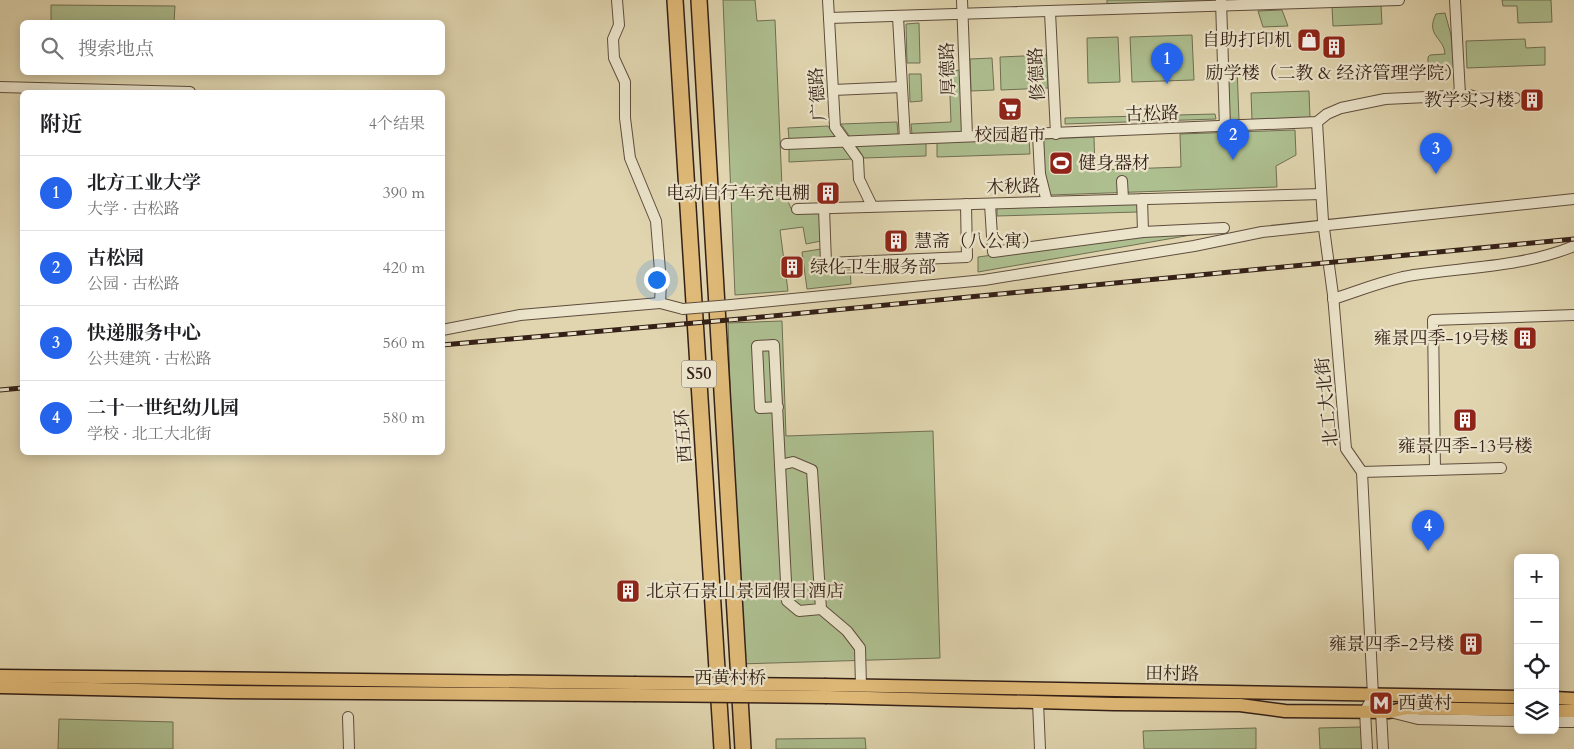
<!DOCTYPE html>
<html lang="zh">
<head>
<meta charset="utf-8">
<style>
	:root { --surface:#fff; --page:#f6f6f6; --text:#202124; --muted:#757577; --line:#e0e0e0; --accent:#2563eb }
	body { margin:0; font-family:Cardo,"Noto Serif SC",serif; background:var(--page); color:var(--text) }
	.controls { position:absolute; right:15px; bottom:15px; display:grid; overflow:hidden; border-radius:8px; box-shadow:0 2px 12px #0003 }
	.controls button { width:45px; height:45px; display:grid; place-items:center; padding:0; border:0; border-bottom:1px solid var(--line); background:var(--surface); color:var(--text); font:25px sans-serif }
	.you { position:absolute; left:656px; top:279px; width:18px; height:18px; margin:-12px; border:4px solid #fff; border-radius:50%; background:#1a73e8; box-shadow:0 0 0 8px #1a73e833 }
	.badge { display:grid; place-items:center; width:32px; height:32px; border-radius:50%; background:var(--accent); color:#fff; font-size:16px; font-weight:700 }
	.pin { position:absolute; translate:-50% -41px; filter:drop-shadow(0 1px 2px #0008) }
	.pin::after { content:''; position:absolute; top:26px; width:18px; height:15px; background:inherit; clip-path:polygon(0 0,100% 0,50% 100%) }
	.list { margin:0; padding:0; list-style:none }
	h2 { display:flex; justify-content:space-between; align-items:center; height:65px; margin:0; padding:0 20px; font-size:21px }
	h2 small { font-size:16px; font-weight:400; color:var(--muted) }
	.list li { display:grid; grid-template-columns:32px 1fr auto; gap:15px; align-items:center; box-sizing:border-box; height:75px; padding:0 20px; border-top:1px solid var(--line) }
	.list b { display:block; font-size:19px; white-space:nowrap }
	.list p { margin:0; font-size:16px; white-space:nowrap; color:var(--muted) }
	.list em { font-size:16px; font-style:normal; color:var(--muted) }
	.icon { flex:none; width:28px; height:28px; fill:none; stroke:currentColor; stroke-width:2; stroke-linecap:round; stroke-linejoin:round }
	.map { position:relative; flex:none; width:1574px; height:749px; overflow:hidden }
	.search { position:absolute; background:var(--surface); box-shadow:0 2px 12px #0003; left:20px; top:20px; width:425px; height:55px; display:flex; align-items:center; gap:12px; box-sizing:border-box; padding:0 18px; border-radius:8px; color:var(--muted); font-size:19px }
	.panel { position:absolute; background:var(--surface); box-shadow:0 2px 12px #0003; left:20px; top:90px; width:425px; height:365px; border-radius:8px }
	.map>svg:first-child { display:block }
	.green { fill:#adbe8f; stroke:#706f53 }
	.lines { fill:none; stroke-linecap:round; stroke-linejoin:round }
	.minor-casing { stroke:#5f4d3d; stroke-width:12 }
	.major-casing { stroke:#342017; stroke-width:15 }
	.highway-casing { stroke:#342017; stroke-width:18 }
	.minor { stroke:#ebe4cb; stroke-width:10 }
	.major { stroke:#e0ba78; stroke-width:12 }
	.highway { stroke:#e0ba78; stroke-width:15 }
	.rail-casing { stroke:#342017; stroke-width:5 }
	.rail { stroke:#ebe4cb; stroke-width:3; stroke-dasharray:9; stroke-linecap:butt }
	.minor-bridge-casing { stroke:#5f4d3d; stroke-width:12; stroke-linecap:butt }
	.major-bridge-casing { stroke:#342017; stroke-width:15; stroke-linecap:butt }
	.minor-bridge { stroke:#ebe4cb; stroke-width:10 }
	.major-bridge { stroke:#e0ba78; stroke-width:12 }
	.labels { text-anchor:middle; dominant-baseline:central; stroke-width:4.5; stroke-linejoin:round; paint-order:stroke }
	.shield { fill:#ebe4cb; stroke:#6b5b4d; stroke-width:1 }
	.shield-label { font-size:16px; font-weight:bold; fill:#342017 }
	.poi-label { font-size:18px; fill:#342017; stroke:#ebe4cb; text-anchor:end }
	.street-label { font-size:18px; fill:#342017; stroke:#ebe4cb }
</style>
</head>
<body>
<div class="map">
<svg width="1574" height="749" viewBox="0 0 1574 749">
	<rect width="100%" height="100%" fill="#e0d5af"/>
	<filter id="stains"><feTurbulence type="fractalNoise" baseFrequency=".004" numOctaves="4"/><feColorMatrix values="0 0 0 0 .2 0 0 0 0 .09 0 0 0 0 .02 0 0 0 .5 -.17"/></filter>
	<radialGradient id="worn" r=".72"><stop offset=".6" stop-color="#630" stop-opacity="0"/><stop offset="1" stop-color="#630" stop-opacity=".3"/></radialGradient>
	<!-- green -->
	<g class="green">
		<path d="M723 0H755L757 21 775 20 782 187 793 213 819 212 821 241 806 244 803 227 780 230 788 291 735 295Z"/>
		<path d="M1107 0H1266L1107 4Z"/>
		<path d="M1502 0H1551L1552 22 1518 23 1517 6H1503Z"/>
		<path d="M51 5 175 6 174 22H51Z"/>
		<path d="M1381 5 1382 24 1333 26 1332 7Z"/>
		<path d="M1282 10 1288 26 1263 27 1258 11Z"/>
		<path d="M1445 13 1451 35 1454 70 1428 72V57L1430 55 1445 54C1444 37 1425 36 1436 14Z"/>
		<path d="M919 23 920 63H907L906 24Z"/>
		<path d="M1192 35 1194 80 1132 82 1130 37Z"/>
		<path d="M1118 37 1120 82 1088 83 1087 38Z"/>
		<path d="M1525 39 1526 48 1545 47V65L1467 68 1466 41Z"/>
		<path d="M1047 55 1048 88 1001 90 1000 57Z"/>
		<path d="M992 58 994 90 971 91 970 59Z"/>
		<path d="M1237 66 1239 120H1228L1226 67Z"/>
		<path d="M961 70 963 133 912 134 911 124 951 122 949 71Z"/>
		<path d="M909 74H921L922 101 910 102Z"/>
		<path d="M1309 91 1310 118 1252 120 1251 93Z"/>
		<path d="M1215 114 1216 119 1065 124V118Z"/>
		<path d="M897 122 898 135 850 137 841 124Z"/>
		<path d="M828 126 836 138 789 139 788 128Z"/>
		<path d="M1295 130 1296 155 1276 166 1277 187 1050 195 1044 174 1043 139 1094 137 1095 170H1099L1181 167 1180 134Z"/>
		<path d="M1029 139 1030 154 937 157V142Z"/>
		<path d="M926 141V156L864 158 855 144Z"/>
		<path d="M841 145 852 159 789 162V147Z"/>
		<path d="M1137 203 1138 212 997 216V207Z"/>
		<path d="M1220 230 978 272V257L1143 235Z"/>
		<path d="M821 249 823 273 850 270 851 284 807 289 802 252Z"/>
		<path d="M782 321 786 436 933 431 940 658 739 664 728 323Z"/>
		<path d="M59 719 173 722V749H58Z"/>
		<path d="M1361 727 1362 749H1320L1319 728Z"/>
		<path d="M1256 728V749H1144L1143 731Z"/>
		<path d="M865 738 866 749H776V739Z"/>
	</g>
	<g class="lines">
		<!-- minor casing -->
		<g class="minor-casing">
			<g id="minor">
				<path d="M617 0 619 25 613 39 614 58 625 82V118L630 158 656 221 661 283 660 303 683 309"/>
				<path d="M828 0 835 127 858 159 859 179 872 206"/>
				<path d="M962 0 967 136"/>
				<path d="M1455 0 1460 95"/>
				<path d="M1221 1 1225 128"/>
				<path d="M1050 12 1056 134"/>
				<path d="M898 17 905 139"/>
				<path d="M829 18 1399 0"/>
				<path d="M0 87 190 92"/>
				<path d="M833 90 902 87"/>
				<path d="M1317 122 1323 221 1333 295 1346 449 1362 472 1373 696 1381 711 1383 749"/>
				<path d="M1038 135 1040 174 1047 202"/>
				<path d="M786 144 1317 122 1327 114 1341 108 1385 99 1469 95 1485 99 1515 98"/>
				<path d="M1122 181 1123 199"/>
				<path d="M1142 199 1143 232"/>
				<path d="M990 204 993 252 1143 232 1224 228"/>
				<path d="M824 208 826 263 967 257 966 204"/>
				<path d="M797 209 1321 194"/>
				<path d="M1333 299C1359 291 1387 279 1414 275 1468 267 1523 267 1574 246"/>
				<path d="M731 305 984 280 1194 246 1262 232 1574 199"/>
				<path d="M442 330 520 315 660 303"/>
				<path d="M778 407 760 408 757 346 774 345 780 465"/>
				<path d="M1435 470 1433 320 1574 315"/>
				<path d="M1362 472 1501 468"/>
				<path d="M821 609 799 611 787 601 780 465 793 462 812 470 821 609 847 631 860 648 861 686"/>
				<path d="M1038 702 1040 749"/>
				<path d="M1390 712 1418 719 1518 721"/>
				<path d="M348 717 349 749"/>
				<path d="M1555 722H1574"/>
				<path d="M1367 749 1365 711 1373 696"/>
			</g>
		</g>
		<!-- major casing -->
		<g class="major-casing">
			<g id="major">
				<path d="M0 676 634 683"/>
				<path d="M826 685 1518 697"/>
				<path d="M0 687 228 692 634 695"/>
				<path d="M827 697 1114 704 1240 705 1285 711 1389 712 1407 708 1518 710"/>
				<path d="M1555 698 1574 699"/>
				<path d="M1555 711H1574"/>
			</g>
		</g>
		<!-- highway casing -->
		<g class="highway-casing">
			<g id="highway">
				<path d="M675 0 722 749"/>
				<path d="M699 0 743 749"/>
			</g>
		</g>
		<!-- minor -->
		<use href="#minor" class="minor"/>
		<!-- major -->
		<use href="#major" class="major"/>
		<!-- highway -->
		<use href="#highway" class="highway"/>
		<!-- rail casing -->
		<g class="rail-casing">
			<g id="rail">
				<path d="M442 345 740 319 1574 239"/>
				<path d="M0 390 22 388"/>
			</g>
		</g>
		<!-- rail -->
		<use href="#rail" class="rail"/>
		<!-- minor-bridge casing -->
		<g class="minor-bridge-casing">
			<path id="minor-bridge" d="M683 309 731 305"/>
		</g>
		<!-- major-bridge casing -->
		<g class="major-bridge-casing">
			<g id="major-bridge">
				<path d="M634 683 826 685"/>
				<path d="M634 695 827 697"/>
			</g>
		</g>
		<!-- minor-bridge -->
		<use href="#minor-bridge" class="minor-bridge"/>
		<!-- major-bridge -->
		<use href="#major-bridge" class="major-bridge"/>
	</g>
	<!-- icons -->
	<defs>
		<g id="shop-square" transform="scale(1.25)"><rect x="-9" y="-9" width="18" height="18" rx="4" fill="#8f2418" stroke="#ebe4cb"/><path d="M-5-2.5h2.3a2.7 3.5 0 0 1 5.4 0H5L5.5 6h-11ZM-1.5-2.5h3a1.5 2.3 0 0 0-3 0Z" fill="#fff"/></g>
		<g id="building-square" transform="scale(1.25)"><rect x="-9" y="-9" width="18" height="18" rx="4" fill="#8f2418" stroke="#ebe4cb"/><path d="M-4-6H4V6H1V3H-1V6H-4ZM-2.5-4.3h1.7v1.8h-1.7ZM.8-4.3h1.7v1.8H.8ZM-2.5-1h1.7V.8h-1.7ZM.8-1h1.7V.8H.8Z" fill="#fff"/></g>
		<g id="supermarket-square" transform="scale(1.25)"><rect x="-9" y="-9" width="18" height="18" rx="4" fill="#8f2418" stroke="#ebe4cb"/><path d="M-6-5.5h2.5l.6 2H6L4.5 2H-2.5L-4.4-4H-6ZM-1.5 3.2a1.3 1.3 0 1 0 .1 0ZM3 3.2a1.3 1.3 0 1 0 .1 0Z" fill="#fff"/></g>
		<g id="stadium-square" transform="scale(1.25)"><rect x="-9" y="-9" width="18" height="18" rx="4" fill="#8f2418" stroke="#ebe4cb"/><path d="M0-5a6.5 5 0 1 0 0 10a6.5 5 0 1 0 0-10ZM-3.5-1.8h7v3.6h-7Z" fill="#fff"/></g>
		<g id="metro-square" transform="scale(1.25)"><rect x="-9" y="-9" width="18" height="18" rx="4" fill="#8f2418" stroke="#ebe4cb"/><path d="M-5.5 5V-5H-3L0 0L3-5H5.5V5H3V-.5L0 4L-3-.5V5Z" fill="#fff"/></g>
	</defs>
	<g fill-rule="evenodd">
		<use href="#shop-square" x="1309" y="40"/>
		<use href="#building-square" x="1334" y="47"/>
		<use href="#building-square" x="1532" y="100"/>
		<use href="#supermarket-square" x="1010" y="109"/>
		<use href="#stadium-square" x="1061" y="163"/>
		<use href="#building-square" x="828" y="193"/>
		<use href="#building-square" x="896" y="241"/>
		<use href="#building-square" x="792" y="267"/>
		<use href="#building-square" x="1525" y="338"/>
		<use href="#building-square" x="1465" y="420"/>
		<use href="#building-square" x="628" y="591"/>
		<use href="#building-square" x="1471" y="644"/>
		<use href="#metro-square" x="1381" y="703"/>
	</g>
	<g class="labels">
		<!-- shield labels -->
		<rect class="shield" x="681.5" y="360.5" width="35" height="27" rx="4"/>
		<g class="shield-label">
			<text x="699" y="374">S50</text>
		</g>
		<!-- poi labels -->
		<g class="poi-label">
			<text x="1292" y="40">自助打印机</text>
			<text x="1334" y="73" text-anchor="middle">励学楼（二教 &amp; 经济管理学院）</text>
			<text x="1514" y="100">教学实习楼</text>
			<text x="1010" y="135" text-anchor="middle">校园超市</text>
			<text x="1078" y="163" text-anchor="start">健身器材</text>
			<text x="810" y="193">电动自行车充电棚</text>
			<text x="914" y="241" text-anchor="start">慧斋（八公寓）</text>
			<text x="810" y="267" text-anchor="start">绿化卫生服务部</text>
			<text x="1508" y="338">雍景四季-19号楼</text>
			<text x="1465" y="446" text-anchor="middle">雍景四季-13号楼</text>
			<text x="646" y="591" text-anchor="start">北京石景山景园假日酒店</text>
			<text x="1454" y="644">雍景四季-2号楼</text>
			<text x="1398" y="703" text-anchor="start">西黄村</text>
		</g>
		<!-- street labels -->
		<g class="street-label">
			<text transform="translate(948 69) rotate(-92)">厚德路</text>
			<text transform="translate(1037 74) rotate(-93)">修德路</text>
			<text transform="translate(818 94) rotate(-94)">广德路</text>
			<text transform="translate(1152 114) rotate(-2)">古松路</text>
			<text transform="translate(1013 187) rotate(-2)">木秋路</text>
			<text transform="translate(1327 402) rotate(-96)">北工大北街</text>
			<text transform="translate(684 436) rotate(-94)">西五环</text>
			<text transform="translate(1172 674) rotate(1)">田村路</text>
			<text x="730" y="678">西黄村桥</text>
		</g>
	</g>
	<rect width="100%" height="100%" filter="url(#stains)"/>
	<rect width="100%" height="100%" fill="url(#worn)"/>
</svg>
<div class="controls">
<button>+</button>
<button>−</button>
<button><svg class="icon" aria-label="locate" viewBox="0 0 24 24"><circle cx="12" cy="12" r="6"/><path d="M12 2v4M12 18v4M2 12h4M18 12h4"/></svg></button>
<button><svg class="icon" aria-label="layers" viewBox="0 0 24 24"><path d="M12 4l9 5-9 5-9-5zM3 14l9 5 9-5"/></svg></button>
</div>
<div class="you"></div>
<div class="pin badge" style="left:1167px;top:84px">1</div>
<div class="pin badge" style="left:1233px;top:160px">2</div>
<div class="pin badge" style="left:1436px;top:174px">3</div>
<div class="pin badge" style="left:1428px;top:551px">4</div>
<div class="search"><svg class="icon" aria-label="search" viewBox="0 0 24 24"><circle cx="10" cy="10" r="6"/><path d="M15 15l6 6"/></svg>搜索地点</div>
<section class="panel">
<h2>附近<small>4个结果</small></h2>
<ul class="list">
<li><span class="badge">1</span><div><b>北方工业大学</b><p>大学 · 古松路</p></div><em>390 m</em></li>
<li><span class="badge">2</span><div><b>古松园</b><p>公园 · 古松路</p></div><em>420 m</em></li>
<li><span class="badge">3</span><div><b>快递服务中心</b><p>公共建筑 · 古松路</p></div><em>560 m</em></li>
<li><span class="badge">4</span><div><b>二十一世纪幼儿园</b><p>学校 · 北工大北街</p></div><em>580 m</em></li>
</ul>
</section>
</div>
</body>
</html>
